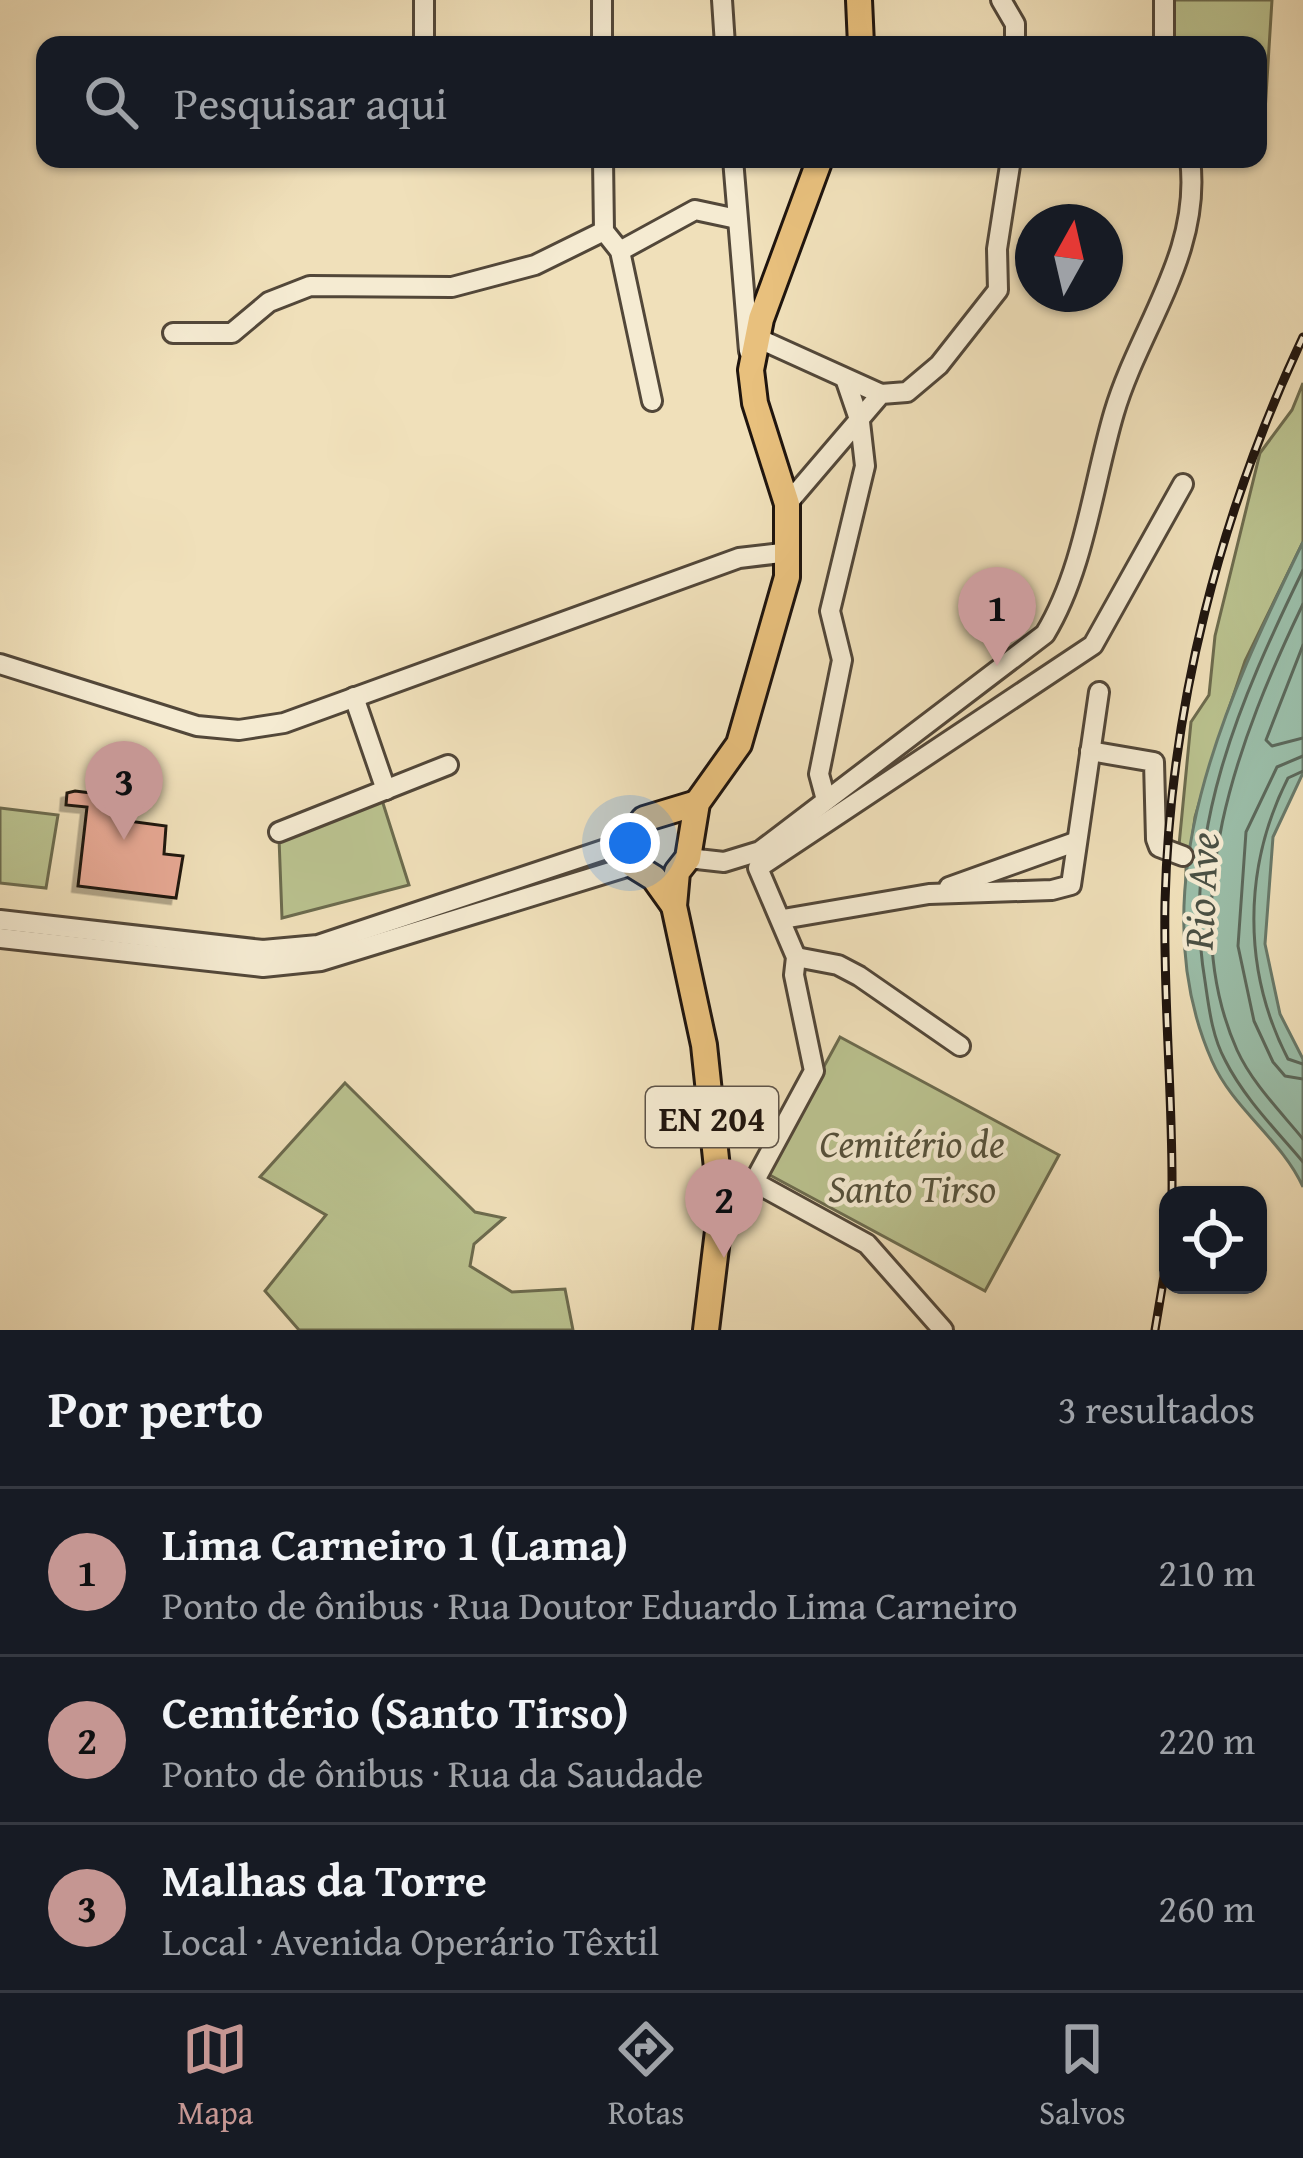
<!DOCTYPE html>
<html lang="pt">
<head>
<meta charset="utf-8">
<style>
	:root { --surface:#171b24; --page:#242831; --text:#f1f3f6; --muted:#9ea1a6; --line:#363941; --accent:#c59692 }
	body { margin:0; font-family:"Gentium Book Plus",serif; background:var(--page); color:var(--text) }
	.controls { position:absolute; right:36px; bottom:36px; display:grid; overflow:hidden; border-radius:24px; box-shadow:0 3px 9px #0004 }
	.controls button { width:108px; height:108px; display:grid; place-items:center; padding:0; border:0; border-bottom:3px solid var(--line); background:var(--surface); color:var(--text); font:60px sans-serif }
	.compass { position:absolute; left:1015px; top:204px; width:108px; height:108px; border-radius:50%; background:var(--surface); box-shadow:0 3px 9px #0004; rotate:8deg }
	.you { position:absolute; left:630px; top:843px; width:42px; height:42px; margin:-30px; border:9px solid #fff; border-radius:50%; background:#1a73e8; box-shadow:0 0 0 18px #1a73e833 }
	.badge { display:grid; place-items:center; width:78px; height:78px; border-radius:50%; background:var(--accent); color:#111; font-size:39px; font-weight:700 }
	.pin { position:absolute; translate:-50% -99px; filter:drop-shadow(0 3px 6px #0008) }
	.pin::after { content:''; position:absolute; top:63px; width:42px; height:36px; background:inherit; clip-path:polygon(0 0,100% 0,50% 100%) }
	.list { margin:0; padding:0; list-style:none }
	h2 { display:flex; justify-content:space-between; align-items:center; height:156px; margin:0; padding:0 48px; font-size:51px }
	h2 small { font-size:39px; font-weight:400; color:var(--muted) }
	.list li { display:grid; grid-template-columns:78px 1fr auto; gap:36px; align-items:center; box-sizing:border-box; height:168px; padding:0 48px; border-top:3px solid var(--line) }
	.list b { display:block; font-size:45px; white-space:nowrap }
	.list p { margin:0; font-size:39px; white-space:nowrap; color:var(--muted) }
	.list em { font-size:39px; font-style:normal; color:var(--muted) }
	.icon { flex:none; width:66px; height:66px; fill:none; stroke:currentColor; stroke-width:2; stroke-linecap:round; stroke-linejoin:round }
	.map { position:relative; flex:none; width:1303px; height:1330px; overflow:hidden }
	.search { position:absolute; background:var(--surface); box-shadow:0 3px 9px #0004; left:36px; right:36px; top:36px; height:132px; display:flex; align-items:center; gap:30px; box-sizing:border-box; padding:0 42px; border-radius:24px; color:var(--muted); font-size:45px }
	.sheet { height:660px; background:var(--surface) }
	nav { display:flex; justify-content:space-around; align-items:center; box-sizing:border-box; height:168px; border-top:3px solid var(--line); background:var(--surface); font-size:33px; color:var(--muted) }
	nav a { display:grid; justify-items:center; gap:6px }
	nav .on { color:var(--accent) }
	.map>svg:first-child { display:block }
	.green { fill:#bac28f; stroke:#6c6b4e; stroke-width:3 }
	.water { fill:#9bbea9; stroke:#697a6b; stroke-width:3 }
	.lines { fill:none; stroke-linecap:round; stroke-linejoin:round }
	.shore { stroke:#5c695c; stroke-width:3 }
	.building { fill:#e8a995; stroke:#1e140e; stroke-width:3; filter:url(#shadow) }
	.minor-casing { stroke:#524739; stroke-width:24 }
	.major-casing { stroke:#1e140e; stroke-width:30 }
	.minor { stroke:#f5ebd2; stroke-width:18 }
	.major { stroke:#e8c07d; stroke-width:24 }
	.rail-casing { stroke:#1e140e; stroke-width:9 }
	.rail { stroke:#f5ebd2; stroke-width:4.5; stroke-dasharray:14; stroke-linecap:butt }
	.labels { text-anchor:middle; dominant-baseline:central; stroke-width:9; stroke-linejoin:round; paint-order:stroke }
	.shield { fill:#f5ebd2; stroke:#5e5449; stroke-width:3 }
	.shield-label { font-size:36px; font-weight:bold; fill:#1e140e }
	.park-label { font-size:39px; font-style:italic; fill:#55513b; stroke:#f5ebd2 }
	.water-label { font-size:42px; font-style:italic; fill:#4a5044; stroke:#f5ebd2 }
</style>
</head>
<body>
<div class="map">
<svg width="1303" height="1330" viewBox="0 0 1303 1330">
	<defs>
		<filter id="shadow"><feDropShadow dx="-5.5" dy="5.5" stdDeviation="0" flood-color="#0004"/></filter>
	</defs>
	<rect width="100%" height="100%" fill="#f0e0ba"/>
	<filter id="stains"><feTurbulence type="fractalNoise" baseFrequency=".00167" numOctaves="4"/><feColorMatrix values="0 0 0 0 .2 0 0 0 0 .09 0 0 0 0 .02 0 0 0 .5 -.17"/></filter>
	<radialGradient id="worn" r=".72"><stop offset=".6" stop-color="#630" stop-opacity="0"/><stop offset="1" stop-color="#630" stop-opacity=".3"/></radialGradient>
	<!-- green -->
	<g class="green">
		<path d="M1172 0H1272L1265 112 1258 113V45H1173Z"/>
		<path d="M1303 383V542L1245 661 1214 753 1195 817 1186 887V864L1179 845 1191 722 1209 695 1215 636 1260 453 1292 410Z"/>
		<path d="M381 797 409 885 282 918 279 838Z"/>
		<path d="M0 808 58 815 46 888 0 883Z"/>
		<path d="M840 1037 1059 1155 985 1291 766 1173Z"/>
		<path d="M345 1083 475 1212 504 1218 474 1244 470 1266 512 1292 565 1289 573 1330H299L265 1291 326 1215 260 1177Z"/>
	</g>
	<!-- water -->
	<path class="water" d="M1303 542V773L1273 837 1265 944 1280 1014 1303 1059V1187C1282 1140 1233 1109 1212 1061 1136 889 1228 696 1303 542Z"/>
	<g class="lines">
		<!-- shore -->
		<g class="shore">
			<path d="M1303 570C1241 698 1180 835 1205 981 1209 1008 1212 1036 1225 1060 1244 1098 1276 1130 1303 1162"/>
			<path d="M1303 604C1240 735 1173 906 1237 1050 1252 1083 1280 1111 1303 1139"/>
			<path d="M1303 645 1266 740 1272 746 1303 738"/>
			<path d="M1303 756 1277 767 1246 832 1238 946 1254 1021 1273 1062 1285 1076 1303 1079"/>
			<path d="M1303 771 1288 778C1243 867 1242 970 1288 1059L1303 1064"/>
		</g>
	</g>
	<!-- building -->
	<path class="building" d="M75 791 123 797 130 802 128 821 166 826 164 854 183 856 176 898 78 886 87 807 66 805 67 793Z"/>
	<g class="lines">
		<!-- minor casing -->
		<g class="minor-casing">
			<g id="minor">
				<path d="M602 0V45"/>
				<path d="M722 0 725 45"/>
				<path d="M1001 0 1015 24V45"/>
				<path d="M1164 0V45"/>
				<path d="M424 45V0"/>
				<path d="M603 159 604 231 620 251 652 401"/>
				<path d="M733 159 749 351"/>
				<path d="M620 251 695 210 737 219"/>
				<path d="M173 333H232L269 302 310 286 452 287 535 265 604 231"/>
				<path d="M755 337 881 394"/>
				<path d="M787 504 881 394 907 392 939 365 998 290 997 249 1011 159"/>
				<path d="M0 664 197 726 239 730 284 723 739 558 790 552"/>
				<path d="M354 697 386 790"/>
				<path d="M1090 751 1154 762 1156 839 1159 847 1183 856"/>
				<path d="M826 800 819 774 842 660 830 611 865 466 860 422 846 381"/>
				<path d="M279 832 448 765"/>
				<path d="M688 858 724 862 760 851 1045 634C1084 570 1093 484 1114 413 1139 328 1202 253 1190 159"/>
				<path d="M949 887 1075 842"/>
				<path d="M783 919 929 894 1052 890 1071 885 1099 692"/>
				<path d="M0 920 263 950 318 945 627 842"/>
				<path d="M0 938 263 967 321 961 633 865"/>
				<path d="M796 957 838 965 859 976 960 1046"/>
				<path d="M754 1182 867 1244 943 1330"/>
				<path d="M721 1206 754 1182 814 1071 794 975 796 957 758 868 1093 645 1183 484"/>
			</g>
		</g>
		<!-- major casing -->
		<g class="major-casing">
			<g id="major">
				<path d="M859 0 861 45"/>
				<path d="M674 906 654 878 633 865 627 842 644 819 697 803"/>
				<path d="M706 1330 721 1206 704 1045 674 906 677 872 688 858 697 803 739 744 787 577V504L755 403 751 370 761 319 820 159"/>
			</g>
		</g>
		<!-- minor -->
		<use href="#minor" class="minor"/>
		<!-- major -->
		<use href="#major" class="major"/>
		<!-- rail casing -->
		<g class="rail-casing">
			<g id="rail">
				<path d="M1172 1195C1173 1097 1163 1000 1165 902 1170 706 1220 514 1303 337"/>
				<path d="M1155 1330 1168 1252"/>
			</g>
		</g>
		<!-- rail -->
		<use href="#rail" class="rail"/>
	</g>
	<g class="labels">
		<!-- shield labels -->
		<rect class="shield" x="646" y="1087" width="132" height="60" rx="9"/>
		<g class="shield-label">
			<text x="712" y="1117">EN 204</text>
		</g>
		<!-- park labels -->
		<g class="park-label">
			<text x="912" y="1142">Cemitério de<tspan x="912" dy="45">Santo Tirso</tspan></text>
		</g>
		<!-- water labels -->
		<g class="water-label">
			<text transform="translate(1200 891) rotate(-87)">Rio Ave</text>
		</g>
	</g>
	<rect width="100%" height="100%" filter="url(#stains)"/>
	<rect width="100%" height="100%" fill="url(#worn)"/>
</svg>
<div class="controls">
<button><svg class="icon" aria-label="locate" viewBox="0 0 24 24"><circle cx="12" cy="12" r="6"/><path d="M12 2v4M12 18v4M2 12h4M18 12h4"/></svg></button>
</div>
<svg class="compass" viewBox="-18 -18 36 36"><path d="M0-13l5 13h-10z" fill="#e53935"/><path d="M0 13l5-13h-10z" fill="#9ea1a6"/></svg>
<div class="you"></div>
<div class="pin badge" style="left:997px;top:666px">1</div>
<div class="pin badge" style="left:724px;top:1258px">2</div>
<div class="pin badge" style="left:124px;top:840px">3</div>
<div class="search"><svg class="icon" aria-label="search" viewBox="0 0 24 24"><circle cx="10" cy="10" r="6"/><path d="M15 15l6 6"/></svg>Pesquisar aqui</div>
</div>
<section class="sheet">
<h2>Por perto<small>3 resultados</small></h2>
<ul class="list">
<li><span class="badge">1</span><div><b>Lima Carneiro 1 (Lama)</b><p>Ponto de ônibus · Rua Doutor Eduardo Lima Carneiro</p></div><em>210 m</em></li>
<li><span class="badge">2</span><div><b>Cemitério (Santo Tirso)</b><p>Ponto de ônibus · Rua da Saudade</p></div><em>220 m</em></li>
<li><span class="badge">3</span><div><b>Malhas da Torre</b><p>Local · Avenida Operário Têxtil</p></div><em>260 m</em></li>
</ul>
</section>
<nav>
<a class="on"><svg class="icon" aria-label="map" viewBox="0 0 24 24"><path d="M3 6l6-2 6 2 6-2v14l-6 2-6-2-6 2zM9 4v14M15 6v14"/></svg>Mapa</a>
<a><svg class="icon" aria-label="directions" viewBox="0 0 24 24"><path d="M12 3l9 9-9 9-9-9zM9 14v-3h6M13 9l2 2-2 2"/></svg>Rotas</a>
<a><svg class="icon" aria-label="saved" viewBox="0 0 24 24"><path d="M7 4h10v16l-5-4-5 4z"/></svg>Salvos</a>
</nav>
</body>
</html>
